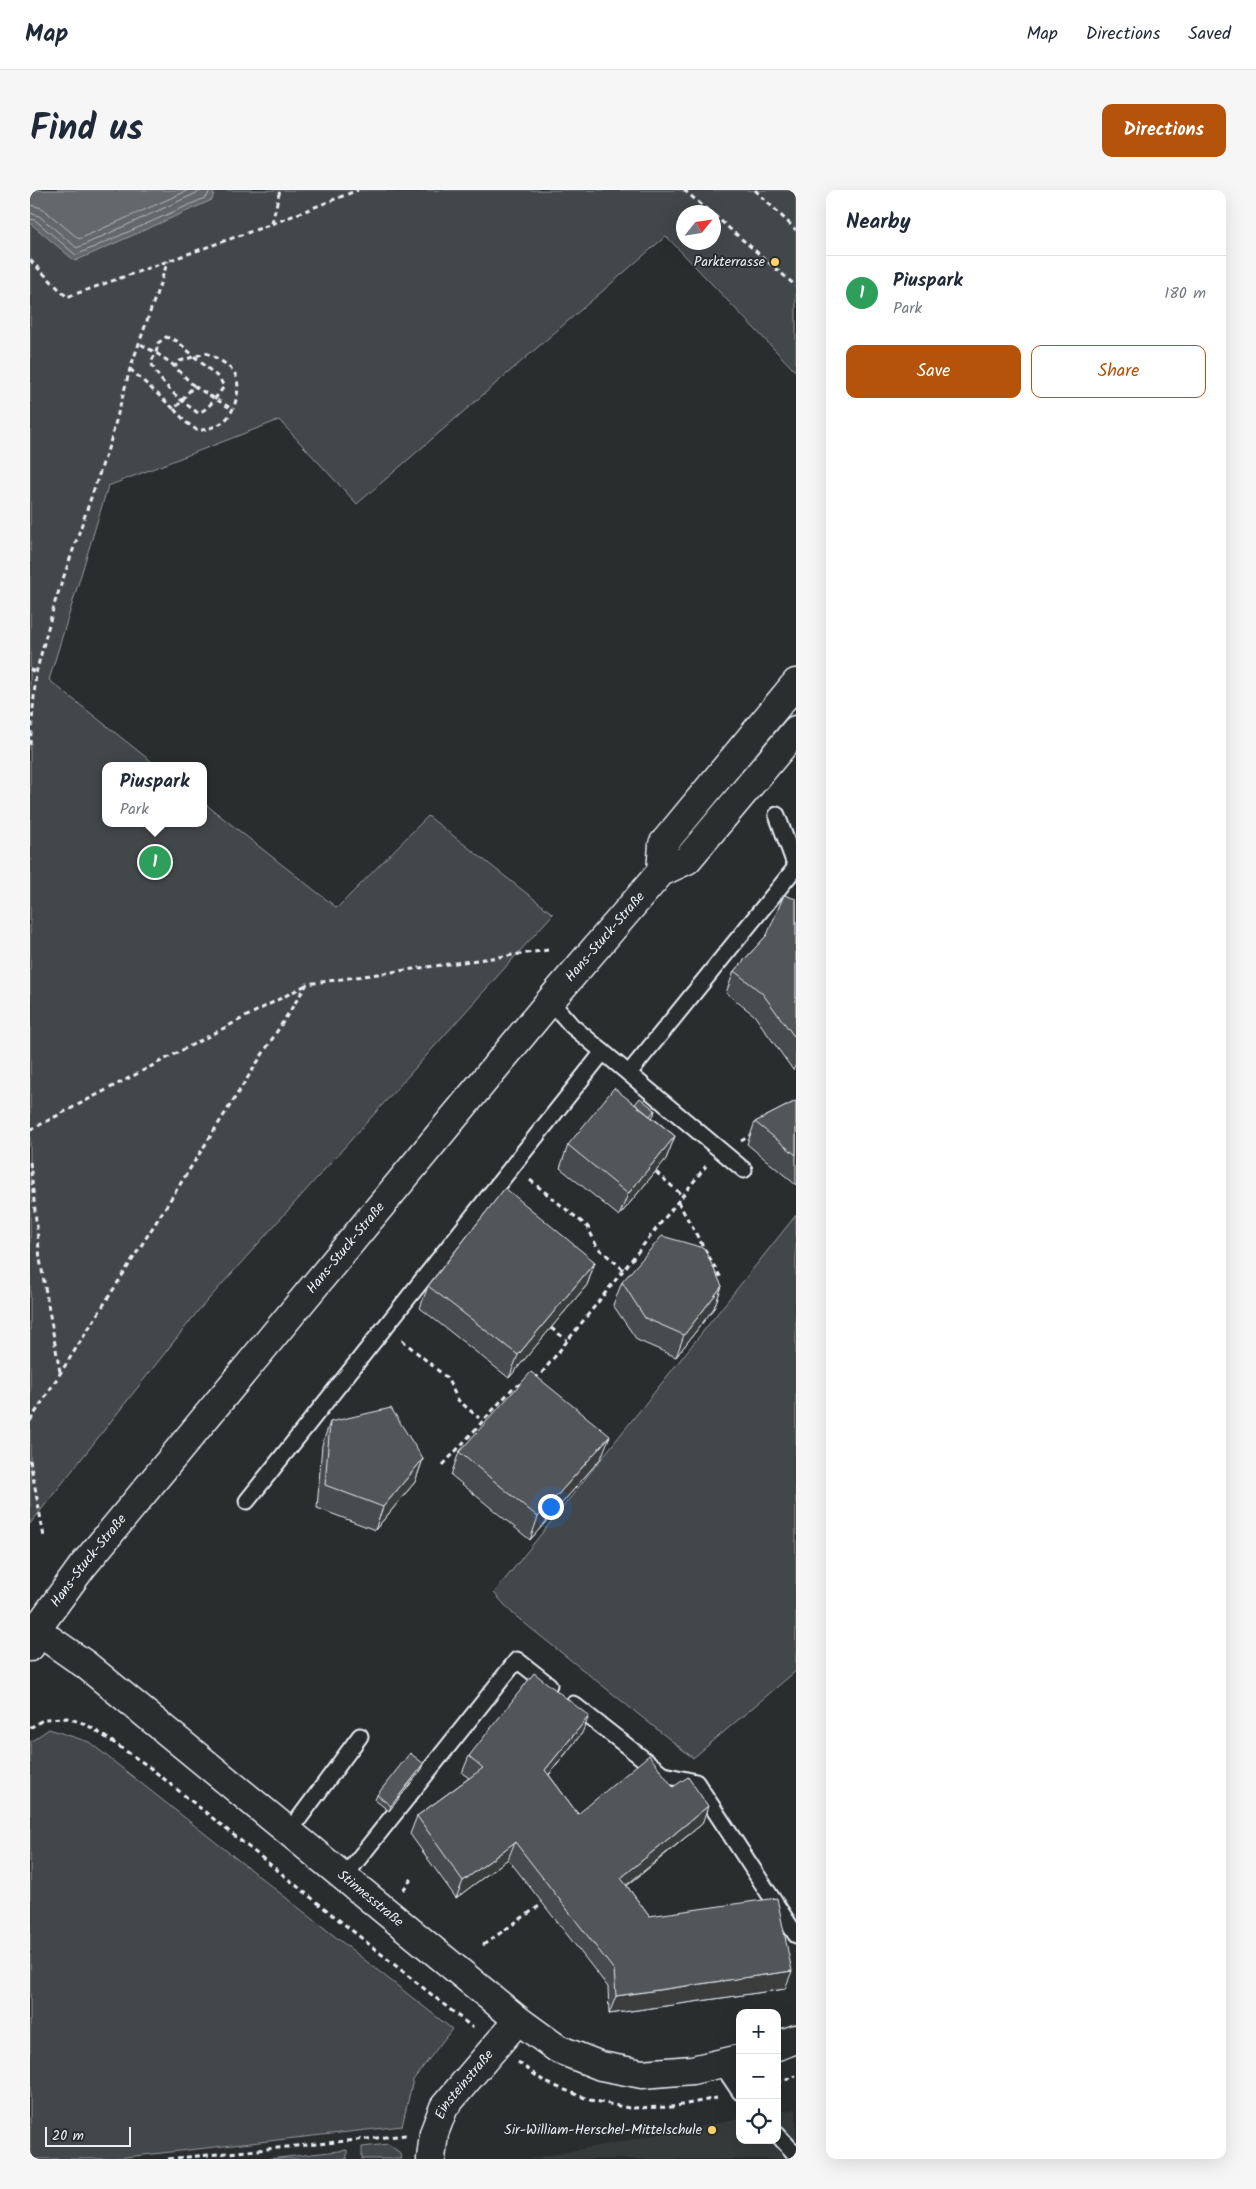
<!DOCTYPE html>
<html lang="en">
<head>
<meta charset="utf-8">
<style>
	:root { --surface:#fff; --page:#f6f6f7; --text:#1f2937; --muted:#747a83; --line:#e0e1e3; --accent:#b45309 }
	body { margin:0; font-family:Kalam,sans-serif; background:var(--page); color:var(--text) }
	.controls { position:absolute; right:15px; bottom:15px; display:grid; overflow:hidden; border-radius:10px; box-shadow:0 5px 20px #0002 }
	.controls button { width:45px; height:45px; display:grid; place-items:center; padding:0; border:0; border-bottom:1px solid var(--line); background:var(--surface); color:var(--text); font:25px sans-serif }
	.compass { position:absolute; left:646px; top:15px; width:45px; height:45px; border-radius:50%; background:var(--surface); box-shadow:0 5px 20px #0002; rotate:60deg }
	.scale { position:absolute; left:15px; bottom:12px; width:86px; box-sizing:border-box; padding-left:5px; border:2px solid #e8f1f8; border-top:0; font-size:14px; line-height:18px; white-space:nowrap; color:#e8f1f8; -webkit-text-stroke:4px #2a2d2e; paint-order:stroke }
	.you { position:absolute; left:520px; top:1316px; width:18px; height:18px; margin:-12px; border:4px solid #fff; border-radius:50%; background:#1a73e8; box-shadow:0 0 0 8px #1a73e833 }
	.badge { display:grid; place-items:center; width:32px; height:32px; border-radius:50%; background:var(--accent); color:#fff; font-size:16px; font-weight:700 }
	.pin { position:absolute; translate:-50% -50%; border:2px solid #fff; box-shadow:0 1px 5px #0006 }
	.popup { position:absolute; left:72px; top:572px; width:105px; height:65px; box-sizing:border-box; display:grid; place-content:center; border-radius:10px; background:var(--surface); filter:drop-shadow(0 1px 4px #0005); font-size:16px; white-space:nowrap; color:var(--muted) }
	.popup b { font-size:19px; color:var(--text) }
	.popup::after { content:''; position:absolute; left:50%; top:100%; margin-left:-10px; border:10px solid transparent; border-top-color:var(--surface) }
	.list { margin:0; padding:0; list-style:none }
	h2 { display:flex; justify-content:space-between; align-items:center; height:65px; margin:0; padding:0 20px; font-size:21px }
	h2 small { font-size:16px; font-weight:400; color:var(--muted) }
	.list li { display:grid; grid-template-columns:32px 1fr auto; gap:15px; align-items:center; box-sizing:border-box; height:75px; padding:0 20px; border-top:1px solid var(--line) }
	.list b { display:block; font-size:19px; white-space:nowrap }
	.list p { margin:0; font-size:16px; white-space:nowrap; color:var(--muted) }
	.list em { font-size:16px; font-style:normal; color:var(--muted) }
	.actions { display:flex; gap:10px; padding:15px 20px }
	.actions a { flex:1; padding:11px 0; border:1px solid var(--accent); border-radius:10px; text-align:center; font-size:18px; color:var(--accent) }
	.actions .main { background:var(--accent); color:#fff }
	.icon { flex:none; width:28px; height:28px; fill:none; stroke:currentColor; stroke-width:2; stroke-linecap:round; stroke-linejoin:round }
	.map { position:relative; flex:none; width:766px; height:1969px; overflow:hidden; border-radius:10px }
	header { display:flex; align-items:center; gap:30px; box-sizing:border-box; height:70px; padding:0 25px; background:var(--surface); border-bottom:1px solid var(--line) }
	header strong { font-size:24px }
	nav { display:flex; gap:28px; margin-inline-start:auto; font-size:18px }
	.intro { display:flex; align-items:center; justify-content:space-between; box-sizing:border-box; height:120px; padding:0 30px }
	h1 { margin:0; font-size:35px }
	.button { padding:12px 22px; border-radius:10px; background:var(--accent); color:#fff; font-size:18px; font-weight:700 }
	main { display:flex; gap:30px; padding:0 30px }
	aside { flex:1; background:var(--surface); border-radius:10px; box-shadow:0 5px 20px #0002 }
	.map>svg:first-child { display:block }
	.built { fill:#363a3b }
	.green { fill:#424648; stroke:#959ca0; fill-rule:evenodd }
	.water { fill:#63686b; stroke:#989fa3 }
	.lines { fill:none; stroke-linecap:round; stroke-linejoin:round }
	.shore { stroke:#b3bac0; stroke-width:1 }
	.service-casing { stroke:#e8f1f8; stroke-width:19 }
	.minor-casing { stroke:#e8f1f8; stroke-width:31 }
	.secondary-casing { stroke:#e8f1f8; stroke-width:31 }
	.path { stroke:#e8f1f8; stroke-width:3; stroke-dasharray:5 4; stroke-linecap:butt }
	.service { stroke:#2a2d2e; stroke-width:15 }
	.minor { stroke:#2a2d2e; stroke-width:28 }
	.secondary { stroke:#2a2d2e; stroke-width:28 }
	.wall { fill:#474b4d; stroke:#e8f1f8 }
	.shaded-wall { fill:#3a3d3e; stroke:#e8f1f8 }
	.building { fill:#535759; stroke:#e8f1f8 }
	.poi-dot { fill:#ffd166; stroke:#2a2d2e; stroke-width:2 }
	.labels { text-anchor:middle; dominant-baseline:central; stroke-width:4; stroke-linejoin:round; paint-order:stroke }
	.poi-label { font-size:14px; fill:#e8f1f8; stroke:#2a2d2e; text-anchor:end }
	.street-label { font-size:14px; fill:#e8f1f8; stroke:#2a2d2e }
</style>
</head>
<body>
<header>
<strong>Map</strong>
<nav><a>Map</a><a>Directions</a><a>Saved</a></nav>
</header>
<div class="intro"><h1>Find us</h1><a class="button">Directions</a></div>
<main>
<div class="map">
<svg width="766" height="1969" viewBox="0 0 766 1969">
	<rect width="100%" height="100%" fill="#2a2d2e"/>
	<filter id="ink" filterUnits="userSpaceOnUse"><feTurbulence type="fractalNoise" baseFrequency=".02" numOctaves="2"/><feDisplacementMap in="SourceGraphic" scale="10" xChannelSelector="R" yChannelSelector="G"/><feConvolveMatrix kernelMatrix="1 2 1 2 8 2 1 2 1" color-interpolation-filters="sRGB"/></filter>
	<g filter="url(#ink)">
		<!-- built -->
		<path class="built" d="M766 1919V1969H499L710 1929V1950H747V1922Z"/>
		<!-- green -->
		<g class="green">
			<path d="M0 0H766V182L636 46 327 314 249 230 78 296 19 490 127 576H76V633H174V613L307 718 398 626 523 724 168 1121 0 1334ZM654 22H684V52H654Z"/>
			<path d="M766 1025V1481L663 1568 483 1424 464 1403Z"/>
			<path d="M19 1539 59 1552 422 1839 383 1890 372 1936 78 1969H0V1552Z"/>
			<path d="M358 1954 369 1962 372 1969H332V1957Z"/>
			<path d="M317 1960V1969H239Z"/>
		</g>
		<!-- water -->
		<path class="water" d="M0 0H185L182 10 45 71 0 33Z"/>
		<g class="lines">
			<!-- shore -->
			<g class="shore">
				<path d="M0 15 12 18 49 49 159 0"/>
				<path d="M0 23 9 26 47 58 173 0"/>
				<path d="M0 29 5 30 46 65 177 7 180 0"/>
			</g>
			<!-- service casing -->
			<g class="service-casing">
				<g id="service">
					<path d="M520 811 542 836 714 980"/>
					<path d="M599 883 766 677 747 625"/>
					<path d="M217 1311 573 862"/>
					<path d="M543 1514 634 1585 666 1592 766 1745"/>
					<path d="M259 1642 330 1546"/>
					<path d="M314 1687 487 1470 519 1495"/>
					<path d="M691 1874 710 1902"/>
					<path d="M747 1944 766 1965"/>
				</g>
			</g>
			<!-- minor casing -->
			<g class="minor-casing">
				<g id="minor">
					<path id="s1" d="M6 1440 56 1475 488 1830 528 1859 571 1876 612 1884 662 1880 710 1869"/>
					<path d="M747 1856 766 1849"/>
					<path id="s2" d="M401 1969 404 1943 414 1917 488 1830"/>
				</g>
			</g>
			<!-- secondary casing -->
			<g class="secondary-casing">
				<g id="secondary">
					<path d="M631 682 633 654 766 493"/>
					<path id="s3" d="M0 1457 6 1440 52 1377 520 811 631 682 657 670 766 540"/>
				</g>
			</g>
			<!-- path -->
			<g class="path">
				<path d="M654 0 680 22"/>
				<path d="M725 0 766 40"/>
				<path d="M684 25 766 96"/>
				<path d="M242 33 250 0"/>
				<path d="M0 70 37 107 242 34 328 0"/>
				<path d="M100 179 144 219C152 212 156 204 164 196L141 173 126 163 121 172C129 193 150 210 168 223 180 219 186 206 194 197L190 189 147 151 136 147 128 153 126 163 109 153"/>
				<path d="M164 196 202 219"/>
				<path d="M144 219 157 233 168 241C177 239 187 237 194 231 205 223 212 196 205 184 199 174 185 167 176 163L150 171 144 177"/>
				<path d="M0 479 6 483"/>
				<path d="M0 555 6 483 25 412 80 253 100 179 138 71"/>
				<path d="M0 940 276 795"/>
				<path d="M711 951 723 944"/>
				<path d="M0 972 10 1069 30 1182"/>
				<path d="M626 982 653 1006"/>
				<path d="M500 990 558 1037 567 1057 594 1080"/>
				<path d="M648 1012 691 1088"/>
				<path d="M521 1138 537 1150"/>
				<path d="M372 1150 417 1188 428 1210 449 1228"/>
				<path d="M504 1188 511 1184 676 976"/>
				<path d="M0 1231 277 794 518 760"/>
				<path d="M0 1270 14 1347"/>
				<path d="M413 1275 483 1198 492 1194"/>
				<path d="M0 1538 14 1529 37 1528 56 1534 118 1576 443 1838"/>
				<path d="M373 1700 383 1687"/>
				<path d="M453 1755 512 1714"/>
				<path d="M488 1872 515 1892 560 1910 599 1918 642 1917 687 1908"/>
				<path d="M747 1893 766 1886"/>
				<path d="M138 1969 376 1945"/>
			</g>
			<!-- service -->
			<use href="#service" class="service"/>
			<!-- minor -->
			<use href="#minor" class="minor"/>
			<!-- secondary -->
			<use href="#secondary" class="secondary"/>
		</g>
		<!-- wall -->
		<g class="wall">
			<path d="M766 709V875L763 880 724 825 696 803 704 781 737 745Z"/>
			<path d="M766 911V995L717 954 725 932Z"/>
			<path d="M605 914 625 920 624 925 622 927 645 946 636 969 589 1026 530 978 538 955Z"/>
			<path d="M565 1072 557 1095 479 1188 390 1118 398 1096Z"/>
			<path d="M592 1092 692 1096 684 1118 646 1167 607 1150 583 1115Z"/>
			<path d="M300 1232 393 1269 385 1292 345 1340 287 1318 292 1255Z"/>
			<path d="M429 1262 571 1268 500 1350 421 1285Z"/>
			<path d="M552 1543 519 1585 548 1624 643 1597 672 1634 597 1696 619 1726 755 1799 579 1824 578 1797 478 1669 426 1708 380 1644 387 1626 439 1588 432 1583 439 1566Z"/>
			<path d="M394 1574 392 1579 359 1621 345 1610 347 1605Z"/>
		</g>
		<!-- shaded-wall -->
		<g class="shaded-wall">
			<path d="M645 946 636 969 589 1026 598 1004Z"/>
			<path d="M565 1072 557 1095 479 1188 488 1165Z"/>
			<path d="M692 1096 684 1118 646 1167 654 1145Z"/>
			<path d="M580 1246 571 1268 500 1350 508 1327Z"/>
			<path d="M393 1269 385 1292 345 1340 353 1317Z"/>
			<path d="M559 1526 552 1543 508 1598 515 1580Z"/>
			<path d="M394 1574 392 1579 359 1621 361 1616Z"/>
			<path d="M678 1616 672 1634 584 1705 591 1688Z"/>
			<path d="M485 1652 478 1669 426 1708 433 1691Z"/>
			<path d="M762 1781 755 1799 579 1824 586 1806Z"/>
		</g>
		<!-- building -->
		<g class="building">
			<path d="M754 705 766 709V849L732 803 704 781 737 745Z"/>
			<path d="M584 898 645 946 598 1004 538 955Z"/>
			<path d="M610 908 625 920 620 926 605 914Z"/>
			<path d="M766 911V965L725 932Z"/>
			<path d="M475 998 565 1072 488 1165 398 1096Z"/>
			<path d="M632 1046 674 1058 692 1096 654 1145 615 1128 592 1092Z"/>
			<path d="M501 1182 580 1246 508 1327 429 1262Z"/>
			<path d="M361 1218 393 1269 353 1317 295 1295 300 1232Z"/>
			<path d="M504 1483 559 1526 515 1580 548 1624 619 1565 643 1597 658 1587 678 1616 591 1688 619 1726 747 1708 762 1781 586 1806 584 1780 485 1652 433 1691 387 1626 453 1578 439 1566Z"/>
			<path d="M380 1563 394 1574 361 1616 347 1605Z"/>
		</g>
	</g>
	<!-- markers -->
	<g class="poi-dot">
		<circle cx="745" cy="72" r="5"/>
		<circle cx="682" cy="1940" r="5"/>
	</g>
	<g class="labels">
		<!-- poi labels -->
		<g class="poi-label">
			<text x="735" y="72">Parkterrasse</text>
			<text x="672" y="1940">Sir-William-Herschel-Mittelschule</text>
		</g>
		<!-- street labels -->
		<g class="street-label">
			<text stroke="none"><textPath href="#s3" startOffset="915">Hans-Stuck-Straße</textPath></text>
			<text stroke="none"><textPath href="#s3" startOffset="510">Hans-Stuck-Straße</textPath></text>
			<text stroke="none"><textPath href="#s3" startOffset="105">Hans-Stuck-Straße</textPath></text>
			<text stroke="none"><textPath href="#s1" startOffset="429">Stinnesstraße</textPath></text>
			<text stroke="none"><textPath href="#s2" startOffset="84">Einsteinstraße</textPath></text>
		</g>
	</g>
</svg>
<div class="controls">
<button>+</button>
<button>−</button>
<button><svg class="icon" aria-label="locate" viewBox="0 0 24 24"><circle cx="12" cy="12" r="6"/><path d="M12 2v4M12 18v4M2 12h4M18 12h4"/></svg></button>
</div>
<svg class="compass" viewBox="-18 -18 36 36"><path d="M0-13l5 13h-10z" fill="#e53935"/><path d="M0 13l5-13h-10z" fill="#747a83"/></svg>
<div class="scale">20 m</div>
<div class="you"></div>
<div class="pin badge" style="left:125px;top:672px;background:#2e9e5b">1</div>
<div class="popup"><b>Piuspark</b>Park</div>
</div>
<aside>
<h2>Nearby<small></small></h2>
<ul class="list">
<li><span class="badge" style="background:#2e9e5b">1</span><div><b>Piuspark</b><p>Park</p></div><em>180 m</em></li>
</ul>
<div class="actions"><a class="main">Save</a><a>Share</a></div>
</aside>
</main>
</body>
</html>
